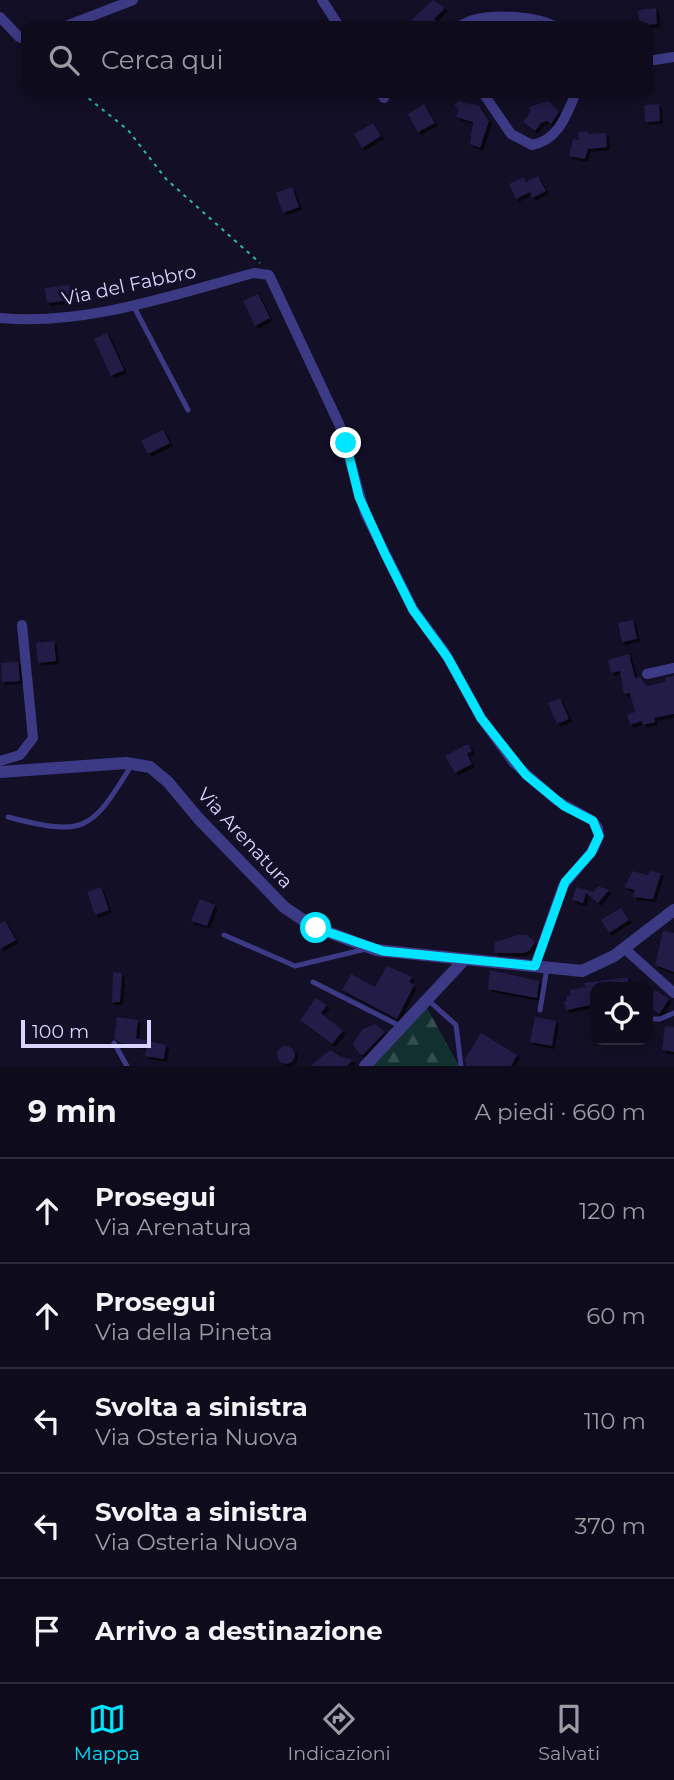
<!DOCTYPE html>
<html lang="it">
<head>
<meta charset="utf-8">
<style>
	:root { --surface:#0e0b1c; --page:#171425; --text:#f1f3f6; --muted:#9b9ba3; --line:#2e2b3b; --accent:#00e5ff }
	body { margin:0; font-family:Montserrat,sans-serif; background:var(--page); color:var(--text) }
	.controls { position:absolute; right:21px; bottom:21px; display:grid; overflow:hidden; border-radius:14px; box-shadow:0 4px 18px #0003 }
	.controls button { width:63px; height:63px; display:grid; place-items:center; padding:0; border:0; border-bottom:2px solid var(--line); background:var(--surface); color:var(--text); font:35px sans-serif }
	.scale { position:absolute; left:21px; bottom:18px; width:130px; box-sizing:border-box; padding-left:7px; border:4px solid #d9d4ff; border-top:0; font-size:19px; line-height:24px; white-space:nowrap; color:#d9d4ff; -webkit-text-stroke:5px #130f26; paint-order:stroke }
	.stop { position:absolute; width:21px; height:21px; margin:-16px; border:5px solid #00e5ff; border-radius:50%; background:#fff }
	.stop.end { background:#00e5ff; border-color:#fff; box-shadow:0 2px 7px #0008 }
	.list { margin:0; padding:0; list-style:none }
	h2 { display:flex; justify-content:space-between; align-items:center; height:91px; margin:0; padding:0 28px; font-size:30px }
	h2 small { font-size:23px; font-weight:400; color:var(--muted) }
	.list li { display:grid; grid-template-columns:46px 1fr auto; gap:21px; align-items:center; box-sizing:border-box; height:105px; padding:0 28px; border-top:2px solid var(--line) }
	.list b { display:block; font-size:26px; white-space:nowrap }
	.list p { margin:0; font-size:23px; white-space:nowrap; color:var(--muted) }
	.list em { font-size:23px; font-style:normal; color:var(--muted) }
	.icon { flex:none; width:38px; height:38px; fill:none; stroke:currentColor; stroke-width:2; stroke-linecap:round; stroke-linejoin:round }
	.map { position:relative; flex:none; width:674px; height:1066px; overflow:hidden }
	.search { position:absolute; background:var(--surface); box-shadow:0 4px 18px #0003; left:21px; right:21px; top:21px; height:77px; display:flex; align-items:center; gap:18px; box-sizing:border-box; padding:0 24px; border-radius:14px; color:var(--muted); font-size:26px }
	.sheet { height:616px; background:var(--surface) }
	nav { display:flex; justify-content:space-around; align-items:center; box-sizing:border-box; height:98px; border-top:2px solid var(--line); background:var(--surface); font-size:19px; color:var(--muted) }
	nav a { display:grid; justify-items:center; gap:4px }
	nav .on { color:var(--accent) }
	.map>svg:first-child { display:block }
	.forest { fill:url(#forest-firs) }
	.building { fill:#241b47; filter:url(#shadow) }
	.lines { fill:none; stroke-linecap:round; stroke-linejoin:round }
	.path { stroke:#2fb8b0; stroke-width:2; stroke-dasharray:3.5 5; stroke-linecap:butt }
	.service { stroke:#3d3a85; stroke-width:5 }
	.minor { stroke:#3d3a85; stroke-width:10 }
	.tertiary { stroke:#3d3a85; stroke-width:12 }
	.route { stroke:#00e5ff; stroke-width:9 }
	.labels { text-anchor:middle; dominant-baseline:central; stroke-width:6; stroke-linejoin:round; paint-order:stroke }
	.street-label { font-size:19px; fill:#d9d4ff; stroke:#130f26 }
</style>
</head>
<body>
<div class="map">
<svg width="674" height="1066" viewBox="0 0 674 1066">
	<defs>
		<pattern id="forest-firs" width="22" height="20" patternUnits="userSpaceOnUse" patternTransform="scale(1.75)"><rect width="22" height="20" fill="#12302f"/><path d="M5 1l3.5 6h-7zM16 11l3.5 6h-7z" fill="#344d4e"/></pattern>
		<filter id="shadow"><feDropShadow dx="3" dy="3" stdDeviation="0" flood-color="#0009"/></filter>
	</defs>
	<rect width="100%" height="100%" fill="#130f26"/>
	<!-- forest -->
	<path class="forest" d="M425 1004 459 1066H365Z"/>
	<!-- building -->
	<g class="building">
		<path d="M433 0 445 8 434 19 443 26H405Z"/>
		<path d="M656 8 657 24 640 26 638 10Z"/>
		<path d="M459 101 479 106 489 121 480 148 470 144 473 122 456 117 459 110 454 104Z"/>
		<path d="M549 101 559 112 551 124 547 121 541 123 535 131 523 122 531 111 529 107Z"/>
		<path d="M424 104 435 123 418 132 408 114Z"/>
		<path d="M659 104 660 121 645 122 644 105Z"/>
		<path d="M373 123 381 136 362 148 354 134Z"/>
		<path d="M588 131V134L606 133 607 147 588 149 585 159 569 156 573 139 579 140 578 132Z"/>
		<path d="M538 176 546 191 532 198 530 192 516 199 509 184 524 177 526 182Z"/>
		<path d="M292 187 299 207 283 213 276 193Z"/>
		<path d="M69 285 71 300 47 303 45 288Z"/>
		<path d="M258 294 270 318 255 326 243 301Z"/>
		<path d="M107 333 124 370 111 376 94 339Z"/>
		<path d="M163 430 170 443 148 454 141 441Z"/>
		<path d="M633 620 637 639 622 642 618 623Z"/>
		<path d="M54 641 56 661 38 663 36 643Z"/>
		<path d="M629 654 635 678 640 677 647 686 666 682 665 678 674 676V714L654 718 655 722 643 725 642 721 630 725 627 715 635 712 630 693 624 694 620 671 611 673 608 660Z"/>
		<path d="M18 662 20 681 2 682 1 663Z"/>
		<path d="M560 698 569 719 557 724 548 703Z"/>
		<path d="M468 744 472 751 467 754 472 764 455 773 445 756Z"/>
		<path d="M633 871 647 875 651 871 661 873 653 899 633 897 635 890 624 887Z"/>
		<path d="M598 886 609 890 598 903 586 893 583 903 572 900 576 887 594 892Z"/>
		<path d="M101 887 109 910 95 915 87 892Z"/>
		<path d="M200 899 215 905 207 926 191 921Z"/>
		<path d="M621 908 629 920 609 933 601 920Z"/>
		<path d="M5 921 16 940 0 949V924Z"/>
		<path d="M663 931 674 933V972L655 965Z"/>
		<path d="M518 935H527L535 942 530 950 524 953H494L495 942Z"/>
		<path d="M387 966 412 977 409 982 414 985 397 1019 342 990 351 974 375 987Z"/>
		<path d="M490 970 539 981 537 998 488 989Z"/>
		<path d="M113 972 122 973 120 1002H112Z"/>
		<path d="M628 977 629 987H595V1004L566 1010 564 1001H567L566 996 571 995 570 990 586 987 584 983Z"/>
		<path d="M655 990 669 999 659 1014 648 1007Z"/>
		<path d="M316 998 327 1005 321 1013 343 1031 332 1044 300 1020Z"/>
		<path d="M117 1017 138 1020 136 1038 166 1045 164 1059 145 1056 147 1047 120 1043 114 1038Z"/>
		<path d="M535 1017 556 1021 552 1046 530 1042Z"/>
		<path d="M375 1024 385 1032 363 1055 360 1054 353 1045 355 1040 363 1029Z"/>
		<path d="M665 1026 674 1027V1052L662 1050Z"/>
		<path d="M481 1033 517 1055 511 1066H466L465 1059Z"/>
		<circle cx="286" cy="1055" r="9"/>
		<path d="M330 1050 340 1056 353 1060 347 1066H311Z"/>
	</g>
	<g class="lines">
		<!-- path -->
		<path class="path" d="M82 93 128 130 166 179 260 263"/>
		<!-- service -->
		<g class="service">
			<path d="M133 305 188 410"/>
			<path d="M8 817C85 837 91 831 131 766"/>
			<path d="M224 935 295 966 366 949"/>
			<path d="M313 982 400 1026"/>
			<path d="M428 1000 456 1025 461 1066"/>
			<path d="M540 1010 547 968"/>
			<path d="M648 1019H660L674 1013"/>
			<path d="M114 1043 127 1066"/>
		</g>
		<!-- minor -->
		<g class="minor">
			<path d="M322 0 339 26"/>
			<path d="M0 17 19 37 26 40"/>
			<path d="M66 26 133 0"/>
			<path d="M461 26C479 12 534 15 554 26"/>
			<path d="M648 61 674 57"/>
			<path d="M381 93 384 98"/>
			<path d="M483 93 511 134 532 145C559 140 566 115 576 93"/>
			<path d="M0 318C86 326 172 295 254 273L269 275 340 426 365 513 413 609 444 651 481 718 514 763 556 800 592 820 598 828 599 836 593 850 563 886 535 966"/>
			<path d="M647 674 674 668"/>
			<path d="M0 761 20 755 33 738 22 625"/>
			<path d="M625 949 674 993"/>
		</g>
		<!-- tertiary -->
		<g class="tertiary">
			<path d="M0 772 126 763 150 767 168 782 198 818 284 907 312 926 376 950 582 971 614 956 674 910"/>
			<path d="M365 1066 464 960"/>
		</g>
	</g>
	<g class="lines">
		<!-- route -->
		<path class="route" d="M316 928 383 951 535 966 565 882 591 853 599 836 593 821 564 806 526 775 481 718 448 658 413 610 385 554 359 497 346 443"/>
	</g>
	<g class="labels">
		<!-- street labels -->
		<g class="street-label">
			<text transform="translate(129 285) rotate(-12)">Via del Fabbro</text>
			<text transform="translate(245 838) rotate(47)">Via Arenatura</text>
		</g>
	</g>
</svg>
<div class="controls">
<button><svg class="icon" aria-label="locate" viewBox="0 0 24 24"><circle cx="12" cy="12" r="6"/><path d="M12 2v4M12 18v4M2 12h4M18 12h4"/></svg></button>
</div>
<div class="scale">100 m</div>
<div class="stop" style="left:316px;top:928px"></div>
<div class="stop end" style="left:346px;top:443px"></div>
<div class="search"><svg class="icon" aria-label="search" viewBox="0 0 24 24"><circle cx="10" cy="10" r="6"/><path d="M15 15l6 6"/></svg>Cerca qui</div>
</div>
<section class="sheet">
<h2>9 min<small>A piedi · 660 m</small></h2>
<ul class="list">
<li><svg class="icon" aria-label="ahead" viewBox="0 0 24 24"><path d="M12 20V5M6 11l6-6 6 6"/></svg><div><b>Prosegui</b><p>Via Arenatura</p></div><em>120 m</em></li>
<li><svg class="icon" aria-label="ahead" viewBox="0 0 24 24"><path d="M12 20V5M6 11l6-6 6 6"/></svg><div><b>Prosegui</b><p>Via della Pineta</p></div><em>60 m</em></li>
<li><svg class="icon" aria-label="left" viewBox="0 0 24 24"><path d="M17 20v-9H6M10 6l-5 5 5 5"/></svg><div><b>Svolta a sinistra</b><p>Via Osteria Nuova</p></div><em>110 m</em></li>
<li><svg class="icon" aria-label="left" viewBox="0 0 24 24"><path d="M17 20v-9H6M10 6l-5 5 5 5"/></svg><div><b>Svolta a sinistra</b><p>Via Osteria Nuova</p></div><em>370 m</em></li>
<li><svg class="icon" aria-label="arrive" viewBox="0 0 24 24"><path d="M6 21V4h12l-3 4 3 4H6"/></svg><div><b>Arrivo a destinazione</b></div></li>
</ul>
</section>
<nav>
<a class="on"><svg class="icon" aria-label="map" viewBox="0 0 24 24"><path d="M3 6l6-2 6 2 6-2v14l-6 2-6-2-6 2zM9 4v14M15 6v14"/></svg>Mappa</a>
<a><svg class="icon" aria-label="directions" viewBox="0 0 24 24"><path d="M12 3l9 9-9 9-9-9zM9 14v-3h6M13 9l2 2-2 2"/></svg>Indicazioni</a>
<a><svg class="icon" aria-label="saved" viewBox="0 0 24 24"><path d="M7 4h10v16l-5-4-5 4z"/></svg>Salvati</a>
</nav>
</body>
</html>
